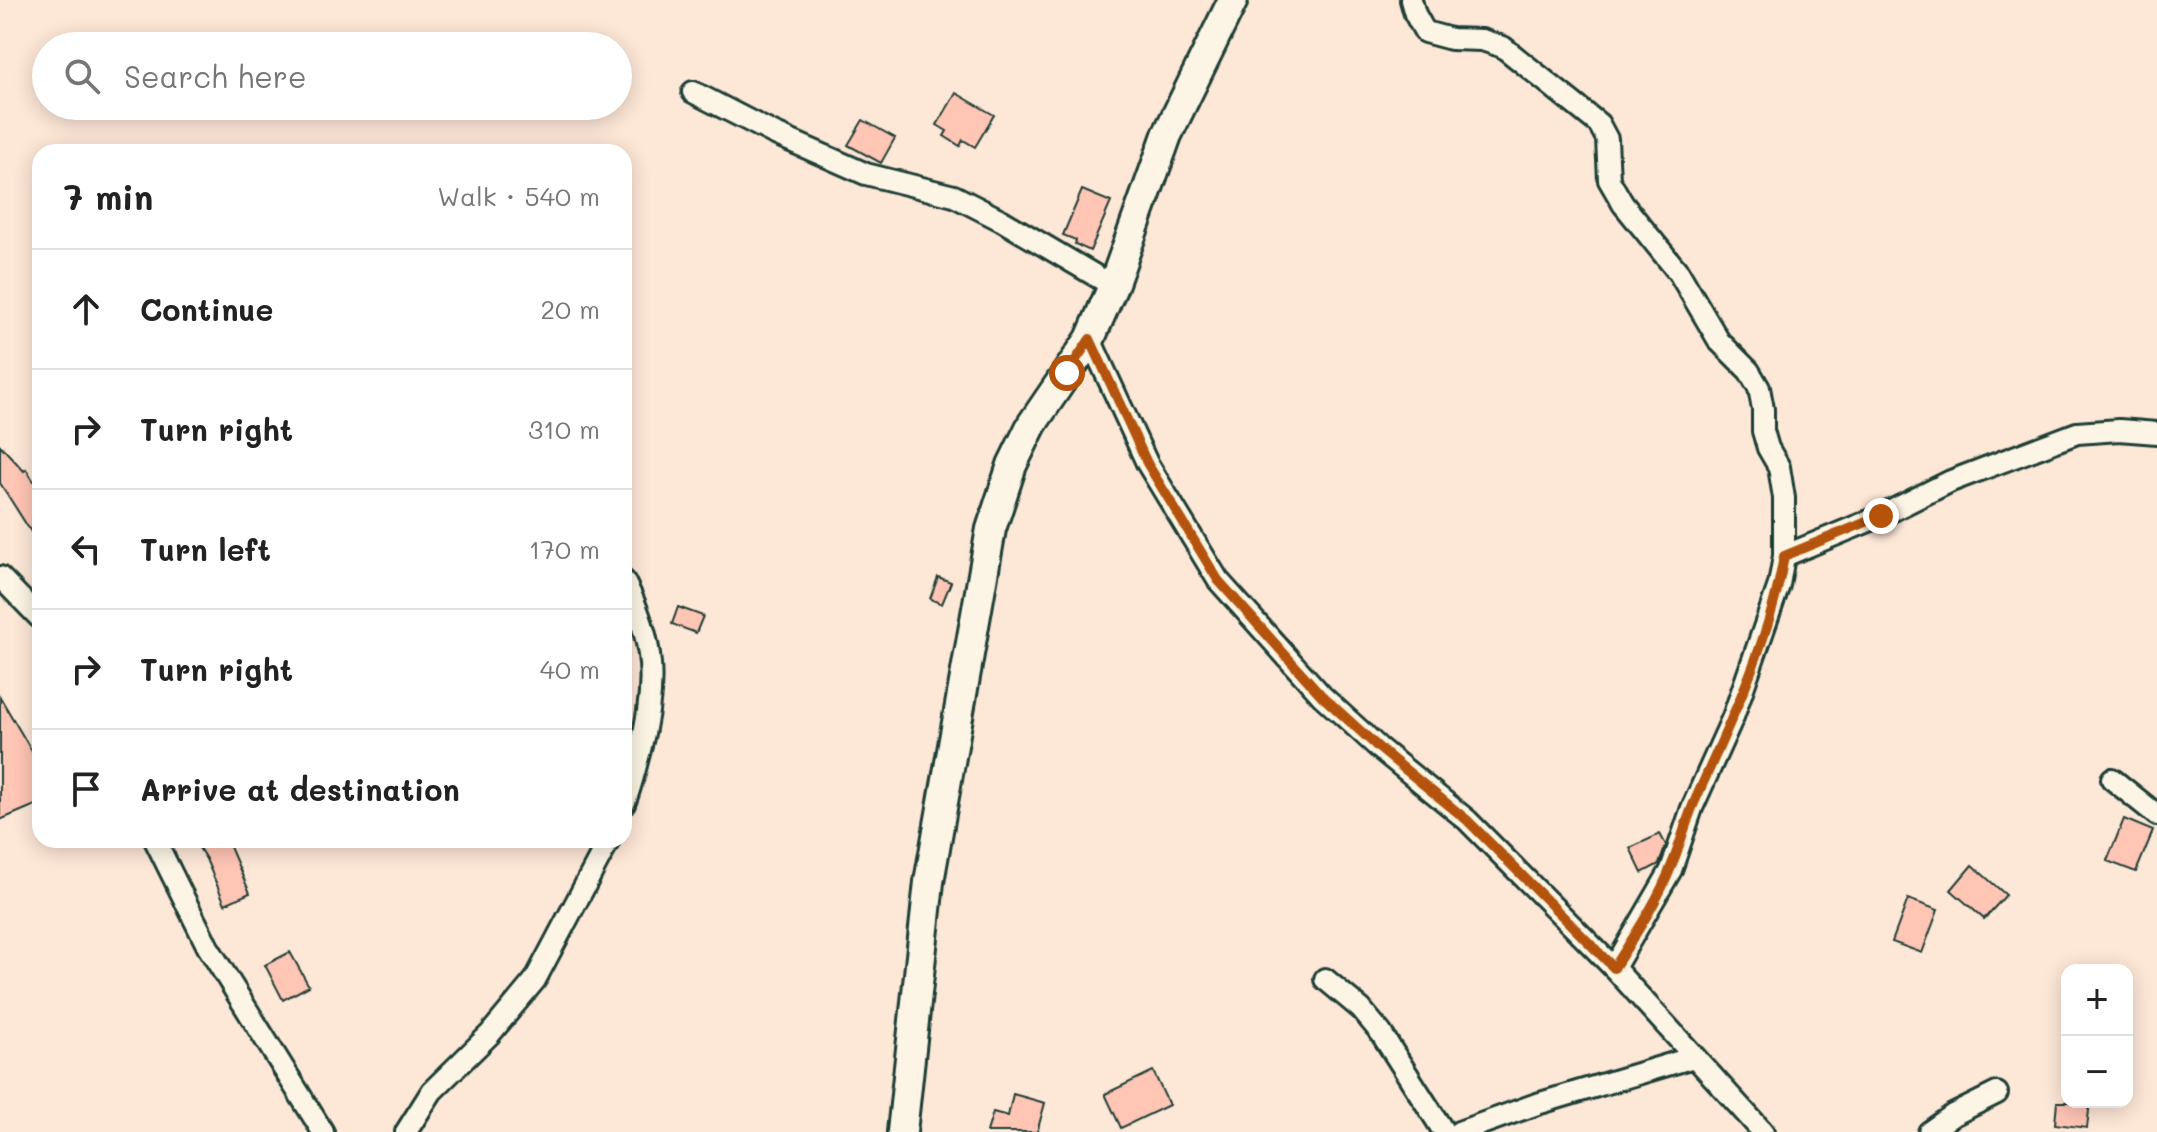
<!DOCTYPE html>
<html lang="en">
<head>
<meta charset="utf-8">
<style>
	:root { --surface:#fff; --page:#f6f6f6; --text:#222; --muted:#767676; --line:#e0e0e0 }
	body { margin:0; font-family:Mali,sans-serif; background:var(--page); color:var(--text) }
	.controls { position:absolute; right:24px; bottom:24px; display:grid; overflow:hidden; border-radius:16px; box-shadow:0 4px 20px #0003 }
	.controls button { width:72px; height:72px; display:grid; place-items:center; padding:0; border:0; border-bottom:2px solid var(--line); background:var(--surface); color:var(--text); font:40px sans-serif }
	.stop { position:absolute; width:24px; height:24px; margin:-18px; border:6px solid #b45309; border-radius:50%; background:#fff }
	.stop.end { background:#b45309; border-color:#fff; box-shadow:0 2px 8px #0008 }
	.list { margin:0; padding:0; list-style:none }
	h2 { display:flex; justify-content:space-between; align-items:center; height:104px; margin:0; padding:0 32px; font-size:34px }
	h2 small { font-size:26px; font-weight:400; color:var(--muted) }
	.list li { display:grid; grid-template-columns:52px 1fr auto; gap:24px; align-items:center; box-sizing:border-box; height:120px; padding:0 32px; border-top:2px solid var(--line) }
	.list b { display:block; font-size:30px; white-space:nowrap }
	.list em { font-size:26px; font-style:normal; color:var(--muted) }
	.icon { flex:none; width:44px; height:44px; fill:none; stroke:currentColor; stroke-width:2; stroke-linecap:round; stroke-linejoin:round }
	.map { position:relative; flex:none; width:2157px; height:1132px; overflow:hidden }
	.search { position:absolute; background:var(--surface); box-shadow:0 4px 20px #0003; left:32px; top:32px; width:600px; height:88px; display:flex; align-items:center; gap:20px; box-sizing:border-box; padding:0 28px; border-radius:44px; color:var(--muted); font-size:30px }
	.panel { position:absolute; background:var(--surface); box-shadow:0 4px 20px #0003; left:32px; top:144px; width:600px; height:704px; border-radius:24px }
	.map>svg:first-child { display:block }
	.building { fill:#ffc5b5; stroke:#1f3d34; stroke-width:2 }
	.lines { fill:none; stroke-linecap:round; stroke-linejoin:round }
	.street-casing { stroke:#1f3d34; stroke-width:26 }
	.secondary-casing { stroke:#1f3d34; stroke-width:34 }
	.street { stroke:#fcf5e5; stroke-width:20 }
	.secondary { stroke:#fcf5e5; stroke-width:28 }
	.route { stroke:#b45309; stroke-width:10 }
</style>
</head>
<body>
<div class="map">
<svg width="2157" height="1132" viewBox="0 0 2157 1132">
	<rect width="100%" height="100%" fill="#fde7d7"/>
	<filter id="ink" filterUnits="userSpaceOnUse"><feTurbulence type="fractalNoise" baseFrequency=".0125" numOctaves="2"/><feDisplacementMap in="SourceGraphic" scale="16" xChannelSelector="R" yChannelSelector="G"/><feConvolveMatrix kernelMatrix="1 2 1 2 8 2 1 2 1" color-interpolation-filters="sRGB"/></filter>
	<g filter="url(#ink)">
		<!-- building -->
		<g class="building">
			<path d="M956 93 994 115 975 147 963 140 960 146 944 136 947 131 937 125Z"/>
			<path d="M863 120 895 138 881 163 848 145Z"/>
			<path d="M1082 190 1111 202 1090 251 1075 244 1076 240 1063 235Z"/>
			<path d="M0 445 24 471 26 469 40 491V546L0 483Z"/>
			<path d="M938 577 951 582 942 604 930 599Z"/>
			<path d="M678 607 703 616 696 633 672 624Z"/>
			<path d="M0 697 40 765V803L0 820Z"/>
			<path d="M2124 819 2153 831 2136 872 2107 861Z"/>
			<path d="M1660 834 1666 845 1659 864 1642 873 1630 848Z"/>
			<path d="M194 840H227L250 893 225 904 206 859Z"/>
			<path d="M1972 865 2006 895 1984 919 1951 890Z"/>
			<path d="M1908 899 1938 910 1922 953 1892 942Z"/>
			<path d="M290 952 309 986 283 1000 265 965Z"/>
			<path d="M1153 1071 1169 1105 1121 1128 1105 1094Z"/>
			<path d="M1013 1094 1045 1103 1037 1132H987L993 1112 1008 1116Z"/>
			<path d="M2057 1102H2090L2087 1128 2055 1124Z"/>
		</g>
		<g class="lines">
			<!-- street casing -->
			<g class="street-casing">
				<g id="street">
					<path d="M1411 0 1415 14 1425 32 1451 39 1482 40 1503 47 1599 124 1607 139 1609 180 1623 204 1679 273 1719 341 1749 371 1759 388 1763 409V431L1768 448 1779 467 1784 498V556L1779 585 1733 717 1692 808 1671 870 1614 968"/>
					<path d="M693 92 773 133 866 174 954 196 1001 220 1113 286"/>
					<path d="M1090 339 1147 463 1218 580 1322 696 1379 748 1467 820 1614 968 1763 1132"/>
					<path d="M1784 556 1881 516 1951 481 2077 433 2119 430 2157 433"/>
					<path d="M0 577 40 618"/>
					<path d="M624 581C655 641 657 685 640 750 635 768 631 787 624 804"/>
					<path d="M2112 779 2157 815"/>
					<path d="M155 840 208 947 323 1132"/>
					<path d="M1325 979 1361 1009 1381 1033 1444 1132"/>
					<path d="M406 1132 432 1091 490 1034 535 980 609 840"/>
					<path d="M1459 1132 1537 1104 1694 1057"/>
					<path d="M1929 1132 1953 1115 1997 1093"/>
				</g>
			</g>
			<!-- secondary casing -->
			<g class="secondary-casing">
				<path id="secondary" d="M902 1132 929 882 991 529 1012 465 1032 424 1090 339 1113 286 1167 135 1233 0"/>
			</g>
			<!-- street -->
			<use href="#street" class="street"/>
			<!-- secondary -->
			<use href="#secondary" class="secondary"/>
		</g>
	</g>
	<g class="lines" filter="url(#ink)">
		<!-- route -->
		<path class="route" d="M1067 373 1090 339 1147 463 1218 580 1322 696 1379 748 1467 820 1614 968C1634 936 1657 903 1671 867 1680 846 1685 824 1694 803 1729 724 1770 642 1784 556L1881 516"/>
	</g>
</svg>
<div class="controls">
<button>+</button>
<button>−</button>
</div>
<div class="stop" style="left:1067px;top:373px"></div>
<div class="stop end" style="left:1881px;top:516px"></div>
<div class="search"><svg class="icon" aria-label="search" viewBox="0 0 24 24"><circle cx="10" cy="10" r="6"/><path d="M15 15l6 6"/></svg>Search here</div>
<section class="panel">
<h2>7 min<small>Walk · 540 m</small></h2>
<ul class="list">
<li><svg class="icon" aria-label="ahead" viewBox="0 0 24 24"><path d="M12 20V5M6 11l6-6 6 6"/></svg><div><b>Continue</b></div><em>20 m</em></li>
<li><svg class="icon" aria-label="right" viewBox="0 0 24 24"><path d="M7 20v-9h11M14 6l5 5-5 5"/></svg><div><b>Turn right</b></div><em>310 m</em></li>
<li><svg class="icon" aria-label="left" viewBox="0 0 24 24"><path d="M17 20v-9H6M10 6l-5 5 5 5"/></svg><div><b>Turn left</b></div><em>170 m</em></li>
<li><svg class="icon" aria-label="right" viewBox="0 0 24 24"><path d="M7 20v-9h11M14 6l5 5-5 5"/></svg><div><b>Turn right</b></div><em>40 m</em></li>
<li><svg class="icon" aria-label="arrive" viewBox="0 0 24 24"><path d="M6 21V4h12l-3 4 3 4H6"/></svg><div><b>Arrive at destination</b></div></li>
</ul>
</section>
</div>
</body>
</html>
